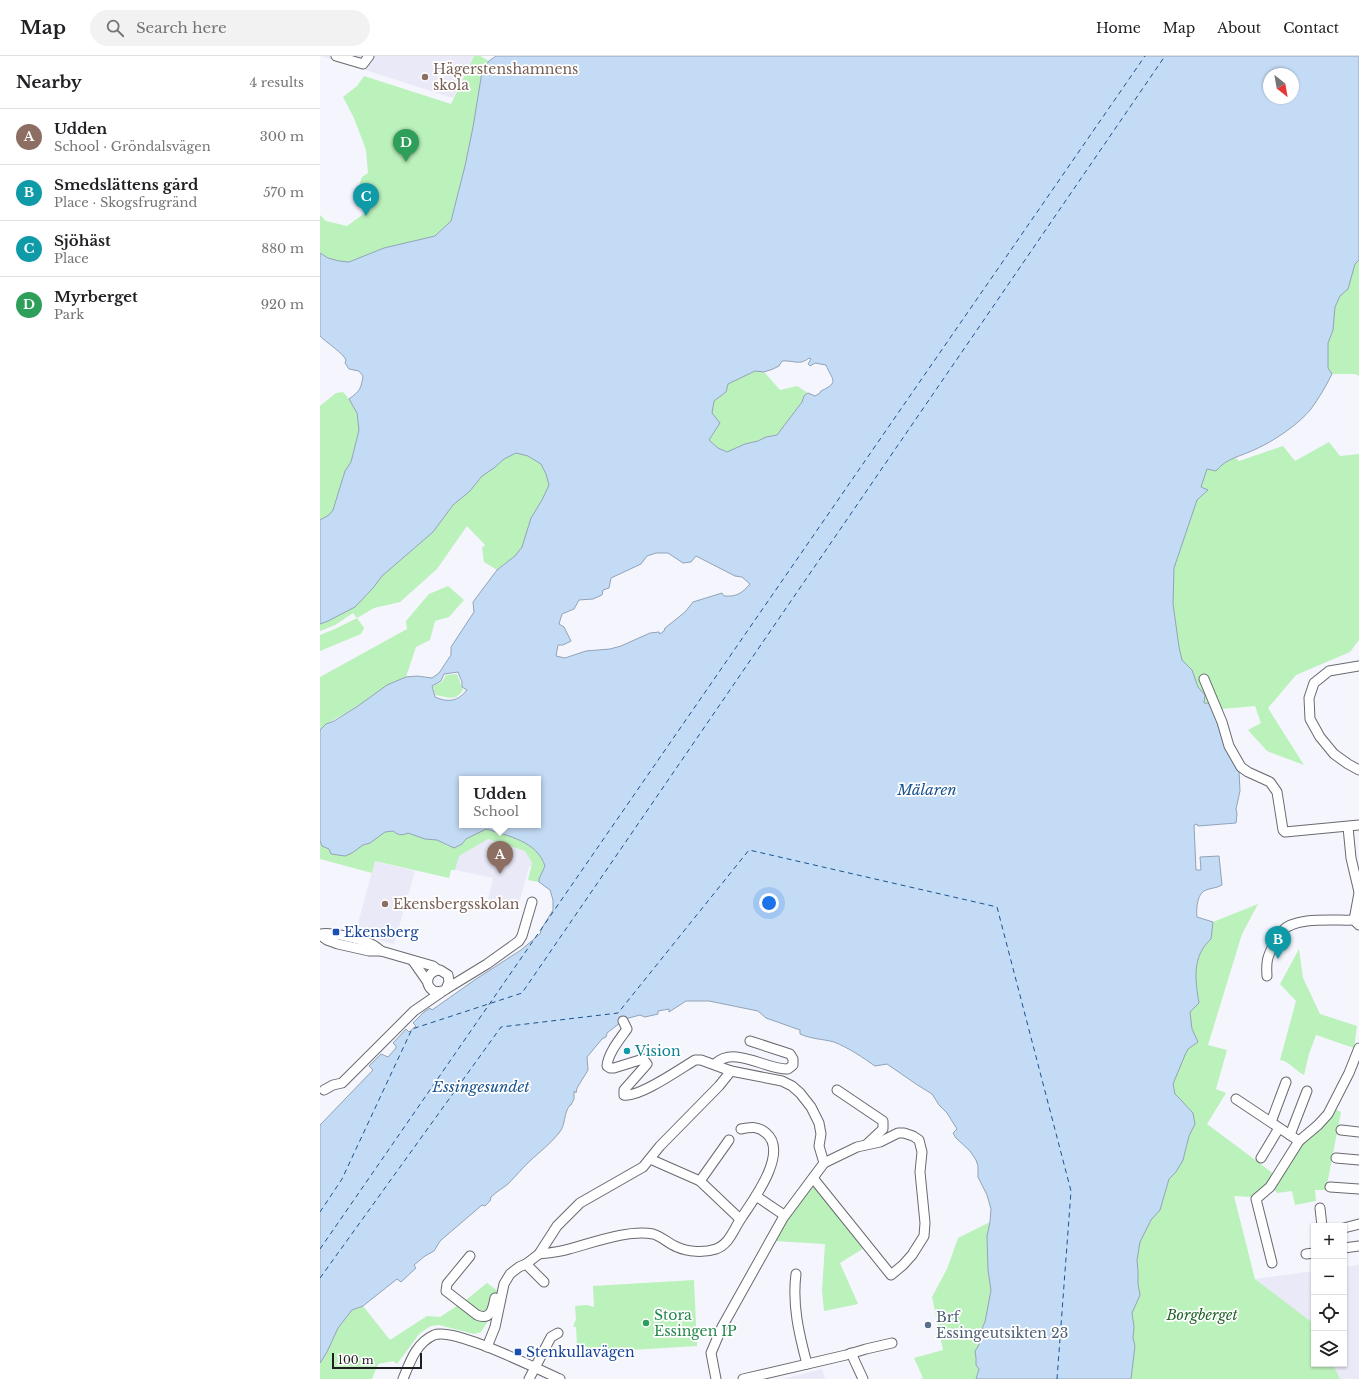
<!DOCTYPE html>
<html lang="en">
<head>
<meta charset="utf-8">
<style>
	:root { --surface:#fff; --page:#f2f2f2; --text:#202124; --muted:#757577; --line:#e0e0e0; --accent:#111827 }
	body { margin:0; font-family:"Libre Baskerville",serif; background:var(--page); color:var(--text) }
	.controls { position:absolute; right:12px; bottom:12px; display:grid; overflow:hidden; border-radius:0px; box-shadow:0 1px 3px #0004 }
	.controls button { width:36px; height:36px; display:grid; place-items:center; padding:0; border:0; border-bottom:1px solid var(--line); background:var(--surface); color:var(--text); font:20px sans-serif }
	.compass { position:absolute; left:943px; top:12px; width:36px; height:36px; border-radius:50%; background:var(--surface); box-shadow:0 1px 3px #0004; rotate:149deg }
	.scale { position:absolute; left:12px; bottom:10px; width:90px; box-sizing:border-box; padding-left:4px; border:2px solid #1f1f22; border-top:0; font-size:11px; line-height:14px; white-space:nowrap; color:#1f1f22; -webkit-text-stroke:3px #fff; paint-order:stroke }
	.you { position:absolute; left:449px; top:847px; width:14px; height:14px; margin:-10px; border:3px solid #fff; border-radius:50%; background:#1a73e8; box-shadow:0 0 0 6px #1a73e833 }
	.badge { display:grid; place-items:center; width:26px; height:26px; border-radius:50%; background:var(--accent); color:#fff; font-size:13px; font-weight:700 }
	.pin { position:absolute; translate:-50% -33px; filter:drop-shadow(0 1px 2px #0008) }
	.pin::after { content:''; position:absolute; top:21px; width:14px; height:12px; background:inherit; clip-path:polygon(0 0,100% 0,50% 100%) }
	.popup { position:absolute; left:139px; top:720px; width:82px; height:52px; box-sizing:border-box; display:grid; place-content:center; border-radius:0px; background:var(--surface); filter:drop-shadow(0 1px 3px #0005); font-size:13px; white-space:nowrap; color:var(--muted) }
	.popup b { font-size:15px; color:var(--text) }
	.popup::after { content:''; position:absolute; left:50%; top:100%; margin-left:-8px; border:8px solid transparent; border-top-color:var(--surface) }
	.list { margin:0; padding:0; list-style:none }
	h2 { display:flex; justify-content:space-between; align-items:center; height:52px; margin:0; padding:0 16px; font-size:17px }
	h2 small { font-size:13px; font-weight:400; color:var(--muted) }
	.list li { display:grid; grid-template-columns:26px 1fr auto; gap:12px; align-items:center; box-sizing:border-box; height:56px; padding:0 16px; border-top:1px solid var(--line) }
	.list b { display:block; font-size:15px; white-space:nowrap }
	.list p { margin:0; font-size:13px; white-space:nowrap; color:var(--muted) }
	.list em { font-size:13px; font-style:normal; color:var(--muted) }
	.icon { flex:none; width:22px; height:22px; fill:none; stroke:currentColor; stroke-width:2; stroke-linecap:round; stroke-linejoin:round }
	.map { position:relative; flex:none; width:1039px; height:1323px; overflow:hidden }
	header { display:flex; align-items:center; gap:24px; box-sizing:border-box; height:56px; padding:0 20px; background:var(--surface); border-bottom:1px solid var(--line) }
	header strong { font-size:19px }
	nav { display:flex; gap:22px; margin-inline-start:auto; font-size:14px }
	.search { width:280px; height:36px; background:var(--page); display:flex; align-items:center; gap:10px; box-sizing:border-box; padding:0 14px; border-radius:22px; color:var(--muted); font-size:15px }
	main { display:flex }
	aside { flex:1; background:var(--surface) }
	.map>svg:first-child { display:block }
	.built { fill:#e9e9f8 }
	.green { fill:#bbf1bb }
	.water { fill:#c4dbf6; stroke:#92a3b6; fill-rule:evenodd }
	.lines { fill:none; stroke-linecap:round; stroke-linejoin:round }
	.ferry { stroke:#1a538e; stroke-width:1; stroke-dasharray:5 4; stroke-linecap:butt }
	.minor-casing { stroke:#696970; stroke-width:11 }
	.minor { stroke:#fff; stroke-width:9 }
	.education-dot { fill:#8d6e63; stroke:#fff; stroke-width:1.5 }
	.transit-dot { fill:#1a4fb4; stroke:#fff; stroke-width:1.5 }
	.culture-dot { fill:#0f9aa8; stroke:#fff; stroke-width:1.5 }
	.leisure-dot { fill:#2e9e5b; stroke:#fff; stroke-width:1.5 }
	.service-dot { fill:#5c6f8a; stroke:#fff; stroke-width:1.5 }
	.labels { text-anchor:middle; dominant-baseline:central; stroke-width:3.5; stroke-linejoin:round; paint-order:stroke }
	.education-label { font-size:14px; fill:#785e54; stroke:#fff; text-anchor:start }
	.transit-label { font-size:14px; fill:#164399; stroke:#fff; text-anchor:start }
	.culture-label { font-size:14px; fill:#0d838f; stroke:#fff; text-anchor:start }
	.leisure-label { font-size:14px; fill:#27864d; stroke:#fff; text-anchor:start }
	.park-label { font-size:14px; font-style:italic; fill:#1f6126; stroke:#fff }
	.service-label { font-size:14px; fill:#4e5e75; stroke:#fff; text-anchor:start }
	.water-label { font-size:15px; font-style:italic; fill:#1a538e; stroke:#fff }
</style>
</head>
<body>
<header>
<strong>Map</strong>
<div class="search"><svg class="icon" aria-label="search" viewBox="0 0 24 24"><circle cx="10" cy="10" r="6"/><path d="M15 15l6 6"/></svg>Search here</div>
<nav><a>Home</a><a>Map</a><a>About</a><a>Contact</a></nav>
</header>
<main>
<aside>
<h2>Nearby<small>4 results</small></h2>
<ul class="list">
<li><span class="badge" style="background:#8d6e63">A</span><div><b>Udden</b><p>School · Gröndalsvägen</p></div><em>300 m</em></li>
<li><span class="badge" style="background:#0f9aa8">B</span><div><b>Smedslättens gård</b><p>Place · Skogsfrugränd</p></div><em>570 m</em></li>
<li><span class="badge" style="background:#0f9aa8">C</span><div><b>Sjöhäst</b><p>Place</p></div><em>880 m</em></li>
<li><span class="badge" style="background:#2e9e5b">D</span><div><b>Myrberget</b><p>Park</p></div><em>920 m</em></li>
</ul>
</aside>
<div class="map">
<svg width="1039" height="1323" viewBox="0 0 1039 1323">
	<rect width="100%" height="100%" fill="#f5f5fd"/>
	<!-- built -->
	<g class="built">
		<path d="M1 0H154L133 42Z"/>
		<path d="M168 783 205 795 212 807 211 811H209L199 847 193 846 191 849 186 848 184 856 166 851 173 822 135 814 139 800Z"/>
		<path d="M55 805 95 815 74 888 35 878Z"/>
		<path d="M1039 1209V1323H1020L1013 1308H1024V1211Z"/>
		<path d="M994 1215V1269L935 1223Z"/>
		<path d="M502 1313 505 1323H463Z"/>
	</g>
	<!-- green -->
	<g class="green">
		<path d="M154 0H160L169 5 162 16 153 71 145 110 131 165 115 180 64 192 29 206 19 205 8 202 0 197V159L6 165 27 170 49 154 38 132 42 121 48 117 46 94 34 62 23 41 37 30 44 20 131 48Z"/>
		<path d="M1039 204V320L1035 318H1012L1008 312V287L1013 274 1015 251 1020 240 1028 233 1035 208Z"/>
		<path d="M435 315 444 316 460 334 477 330 488 337 484 340 482 346 457 379 446 381 438 385 425 388 408 396 398 392 389 384 400 367 392 357 394 345 406 336 408 328Z"/>
		<path d="M23 336 29 343 37 357 39 374 31 406 25 415 13 454 9 459 0 464V350L16 337Z"/>
		<path d="M1009 386 1020 400 1039 398V584L1030 596 976 619 948 652 984 709 947 695 928 674 941 667 935 650 902 653 884 647 885 639 878 631 872 614 862 604 859 591 853 548 854 512 877 444 888 434 881 431 887 412 900 410 912 402H916L919 405 963 390 975 405Z"/>
		<path d="M196 397 208 400 221 408 226 418 229 429 222 444 211 462 202 491 195 500 177 514 164 506 162 492 165 489 147 470 117 513 80 546 54 552 37 562 44 572 41 578 0 595V579L15 573 37 562 33 557 15 569 0 575V568L8 565 35 551 53 532 62 520 113 476 133 449 150 435 162 420 174 412 184 403Z"/>
		<path d="M128 530 144 544 129 561 115 565 110 584 96 591 86 621 67 629 38 650 6 668 0 674V621L87 573 86 565 109 538Z"/>
		<path d="M137 618 143 634C135 646 128 641 115 639L113 630 122 626 126 619Z"/>
		<path d="M165 773C188 780 217 785 225 810L219 823V826L208 824 212 807 205 795 168 783 139 800 135 814H131L129 822 55 805 52 817 0 803V785L2 790 25 800 32 797 43 789 50 787 65 776 73 775 78 778 88 777 105 783 117 784 130 791 142 788 146 783Z"/>
		<path d="M938 848 922 878 888 989 907 994 896 1033 906 1037 887 1068 954 1118 947 1129 933 1141 914 1140 935 1223 994 1268V1308H1013L1020 1323H811L815 1290 813 1282 814 1271 812 1257 820 1239 818 1228V1215L817 1204 820 1186 831 1164 840 1154 849 1123 856 1116 866 1094 869 1080 875 1068 873 1057 861 1044 855 1038 853 1028 865 999 868 993 878 986 872 973 870 956 879 947C875 923 872 900 891 883L893 866Z"/>
		<path d="M979 893 983 922 1000 958 1037 970 1034 992 996 979 989 998 984 1019C975 1015 970 1005 960 1004L976 945 960 928Z"/>
		<path d="M1015 1053 1021 1056 1006 1134H995L996 1145 975 1149 972 1135 957 1137 953 1131 982 1085Z"/>
		<path d="M492 1129 544 1192 520 1207 538 1248 504 1255 502 1235 505 1188 454 1185 469 1159Z"/>
		<path d="M670 1166 667 1180 668 1214 671 1234 665 1266C659 1276 664 1284 655 1295L656 1301V1309L659 1313 656 1323H600L603 1322 594 1302 623 1294 612 1241 627 1213 638 1182Z"/>
		<path d="M374 1224 377 1290 277 1296V1294L257 1288 256 1271H253L256 1263 255 1250 267 1249 274 1251 273 1230Z"/>
		<path d="M167 1227 179 1236 174 1255 161 1276 154 1278 119 1269 111 1270 100 1277 77 1308 73 1305 58 1308 52 1323H0V1307L7 1296 18 1272 32 1254 43 1250 70 1284 107 1260 120 1261 146 1244Z"/>
	</g>
	<!-- water -->
	<path class="water" d="M176 0H1039V204L1035 208 1028 233 1020 240 1015 251 1013 274 1008 287V312L1012 318C1006 330 999 342 991 353 979 368 954 385 936 393 922 400 906 402 896 415L887 413 881 431 888 434 877 444 854 512 853 548 859 591 862 604 872 614 878 631 885 639 884 647H890L919 715 920 735 916 753 917 758 916 767 878 770 877 768 874 769 876 814H881L880 801 899 800 902 829C897 832 891 832 886 834 877 837 876 853 877 861L893 866 891 883C872 900 875 923 879 947L870 956 872 973 878 986 868 993 865 999 853 1028 855 1038 861 1044 873 1057 875 1068 869 1080 863 1104 856 1116 849 1123 840 1154 831 1164 820 1186 817 1204 818 1215V1228L820 1239 812 1257 814 1271 813 1282 815 1290 811 1323H656L659 1313 656 1309V1302L655 1295C664 1284 659 1276 665 1266L671 1234 668 1214 667 1180 670 1166 671 1153 667 1139 658 1121V1110L656 1104 650 1095 636 1082 633 1077 637 1073 627 1057 619 1049 612 1038 596 1028 567 1008 555 1010C542 1001 529 992 514 986 503 983 491 983 480 978V974L446 962 438 955 389 945H366L349 956V953L338 955V958L325 961 320 959 305 963 287 977 286 981 282 983 267 1001 268 1014 257 1032 256 1037 254 1035V1043L251 1049H250C243 1058 246 1069 239 1077 231 1087 221 1095 212 1103 203 1111 196 1120 188 1128 183 1132 176 1136 171 1141L170 1145 165 1150 162 1149 120 1185 114 1195 105 1200 94 1209 96 1212 81 1226 77 1223 43 1250 32 1254 18 1272 7 1296 0 1307V1069L53 1014 49 1010 61 998 68 1001 76 992V990L73 987 86 973 89 976 96 970 93 967 104 956 110 952 112 954 156 923 201 894 220 878 222 872 233 854V844L230 834 219 826V823L225 810C217 785 188 780 166 773L146 783 142 788 134 792 117 784 105 783 88 777C81 780 78 779 73 775L65 776 50 787 43 789 32 797 25 800 11 798 9 793 2 790 0 785V674L6 668 14 665 38 650 67 629 86 621 97 620 112 622 119 617 131 599V591L154 556 153 546 177 514 195 500 202 491 211 462 222 444 229 429 226 418 221 408 208 400 196 397 184 403 174 412 162 420 150 435 133 449 113 476 62 520 53 532 35 551 8 565 0 568V464L9 459 13 454 25 415 31 406 39 374 37 357 29 343C40 335 41 333 43 320L39 315 29 313 25 307 26 304C23 297 7 287 0 280V197L8 202 19 205 29 206 64 192 115 180 131 165 145 110 153 71 162 16 169 5ZM949 18H973V42H949ZM489 302 491 303 488 308 490 310 495 307 506 309C512 324 520 326 501 335L500 337 495 340 488 337 484 340 482 346 457 379 446 381 438 385 425 388 407 396 398 392 389 384 400 367 392 357 394 345 406 336 408 328 435 315 444 316 453 313 459 310 462 305C474 304 480 310 489 302ZM336 497H348L363 507 371 506 376 500 415 520 422 521 430 528C422 537 417 541 404 540L402 537 373 546 365 556 345 572 344 575 340 578 339 576 330 577 301 590 290 593 266 595 245 602 236 600 238 589H243L251 585 244 571 239 568 242 558 254 553 259 544 273 543 282 539 283 534 289 532 291 522 321 508 327 500ZM138 616 142 626V631L147 634C138 645 129 647 115 641L112 630 121 625 124 618ZM142 723H218V769H142Z"/>
	<g class="lines">
		<!-- ferry -->
		<g class="ferry">
			<path d="M0 1156 22 1123 92 973 202 937 845 0"/>
			<path d="M0 1193 825 0"/>
			<path d="M0 1222 181 971 298 957 429 794 677 851 751 1135 737 1323"/>
		</g>
		<!-- minor casing -->
		<g class="minor-casing">
			<g id="minor">
				<path d="M16 0 43 8 49 0"/>
				<path d="M1039 610 1009 615 994 627 989 642 990 663 1000 681 1014 698 1028 708 1039 714"/>
				<path d="M884 623 902 666 909 690 921 711 928 716 950 726 957 736 963 774 965 776 1039 769"/>
				<path d="M1028 771 1031 802 1039 836"/>
				<path d="M1039 837 1034 864 1039 869"/>
				<path d="M0 878C12 876 39 882 51 888 55 889 58 893 61 895"/>
				<path d="M0 879 7 884 18 888 49 895H61L113 910 118 914"/>
				<path d="M93 905 107 925"/>
				<path d="M947 920C946 906 947 901 954 888 957 884 959 878 962 875 976 860 1015 865 1034 864"/>
				<path d="M126 933 167 908 199 885 202 880 212 846"/>
				<path d="M303 965 307 973C300 983 288 997 287 1010L290 1012H294L323 1003 327 1008 304 1034V1039C319 1042 360 1013 375 1004H381L411 1015"/>
				<path d="M395 1008C414 989 446 1014 468 1013L473 1009V1003L470 998 430 985"/>
				<path d="M4 1034 13 1029 22 1027 94 955 126 933 129 926 128 919 120 914C106 915 103 931 116 936L123 935"/>
				<path d="M517 1034 563 1065V1073L547 1088"/>
				<path d="M916 1043 979 1085"/>
				<path d="M951 1066 966 1026"/>
				<path d="M1021 1074 1039 1076"/>
				<path d="M970 1079 987 1035"/>
				<path d="M941 1102 959 1072"/>
				<path d="M1016 1102 1039 1104"/>
				<path d="M330 1103 380 1125 420 1163"/>
				<path d="M493 1122 571 1219 583 1209 592 1199 604 1180 605 1167 600 1116 602 1096 599 1084 593 1080 584 1077H578L560 1086 537 1091 504 1107"/>
				<path d="M380 1125 409 1084"/>
				<path d="M1010 1131 1039 1133"/>
				<path d="M436 1140 464 1159"/>
				<path d="M1000 1152 1002 1170"/>
				<path d="M1024 1172 1039 1168"/>
				<path d="M1024 1192 1039 1190"/>
				<path d="M219 1198C229 1197 240 1196 249 1193 272 1187 309 1173 333 1178 341 1180 349 1188 357 1191 368 1196 384 1197 396 1193 410 1188 414 1172 422 1161 434 1143 469 1096 446 1077 438 1070 431 1071 421 1073"/>
				<path d="M986 1198 994 1197"/>
				<path d="M150 1200 127 1228 126 1235 157 1259C171 1265 173 1252 175 1242"/>
				<path d="M952 1207 936 1143 950 1131 979 1085 998 1069 1008 1058 1029 1017 1039 992"/>
				<path d="M206 1208 224 1226"/>
				<path d="M476 1218C472 1249 479 1278 487 1308"/>
				<path d="M167 1291 175 1271 184 1228 190 1218 199 1211 206 1208 219 1198 237 1170 260 1147 323 1111 340 1090 399 1030 411 1015 462 1025 472 1030 480 1037 491 1051 499 1067 501 1078 499 1090 504 1107 463 1162 402 1271 391 1297 396 1323"/>
				<path d="M531 1297 543 1323"/>
				<path d="M83 1323C90 1306 96 1287 114 1279 134 1271 217 1313 240 1323"/>
				<path d="M209 1323 231 1281 238 1277"/>
				<path d="M423 1323 526 1299 546 1293 572 1287"/>
			</g>
		</g>
		<!-- minor -->
		<use href="#minor" class="minor"/>
	</g>
	<!-- markers -->
	<g class="education-dot">
		<circle cx="105" cy="21" r="4"/>
		<circle cx="65" cy="848" r="4"/>
	</g>
	<g class="transit-dot">
		<rect x="12" y="872" width="8" height="8" rx="2"/>
		<rect x="194" y="1292" width="8" height="8" rx="2"/>
	</g>
	<circle class="culture-dot" cx="307" cy="995" r="4"/>
	<circle class="leisure-dot" cx="326" cy="1267" r="4"/>
	<circle class="service-dot" cx="608" cy="1269" r="4"/>
	<g class="labels">
		<!-- education labels -->
		<g class="education-label">
			<text x="113" y="13">Hägerstenshamnens<tspan x="113" dy="16">skola</tspan></text>
			<text x="73" y="848">Ekensbergsskolan</text>
		</g>
		<!-- transit labels -->
		<g class="transit-label">
			<text x="24" y="876">Ekensberg</text>
			<text x="206" y="1296">Stenkullavägen</text>
		</g>
		<!-- culture labels -->
		<g class="culture-label">
			<text x="315" y="995">Vision</text>
		</g>
		<!-- leisure labels -->
		<g class="leisure-label">
			<text x="334" y="1259">Stora<tspan x="334" dy="16">Essingen IP</tspan></text>
		</g>
		<!-- park labels -->
		<g class="park-label">
			<text x="882" y="1259">Borgberget</text>
		</g>
		<!-- service labels -->
		<g class="service-label">
			<text x="616" y="1261">Brf<tspan x="616" dy="16">Essingeutsikten 23</tspan></text>
		</g>
		<!-- water labels -->
		<g class="water-label">
			<text x="607" y="733">Mälaren</text>
			<text x="161" y="1030">Essingesundet</text>
		</g>
	</g>
</svg>
<div class="controls">
<button>+</button>
<button>−</button>
<button><svg class="icon" aria-label="locate" viewBox="0 0 24 24"><circle cx="12" cy="12" r="6"/><path d="M12 2v4M12 18v4M2 12h4M18 12h4"/></svg></button>
<button><svg class="icon" aria-label="layers" viewBox="0 0 24 24"><path d="M12 4l9 5-9 5-9-5zM3 14l9 5 9-5"/></svg></button>
</div>
<svg class="compass" viewBox="-18 -18 36 36"><path d="M0-13l5 13h-10z" fill="#e53935"/><path d="M0 13l5-13h-10z" fill="#757577"/></svg>
<div class="scale">100 m</div>
<div class="you"></div>
<div class="pin badge" style="left:180px;top:818px;background:#8d6e63">A</div>
<div class="popup"><b>Udden</b>School</div>
<div class="pin badge" style="left:958px;top:903px;background:#0f9aa8">B</div>
<div class="pin badge" style="left:46px;top:160px;background:#0f9aa8">C</div>
<div class="pin badge" style="left:86px;top:106px;background:#2e9e5b">D</div>
</div>
</main>
</body>
</html>
